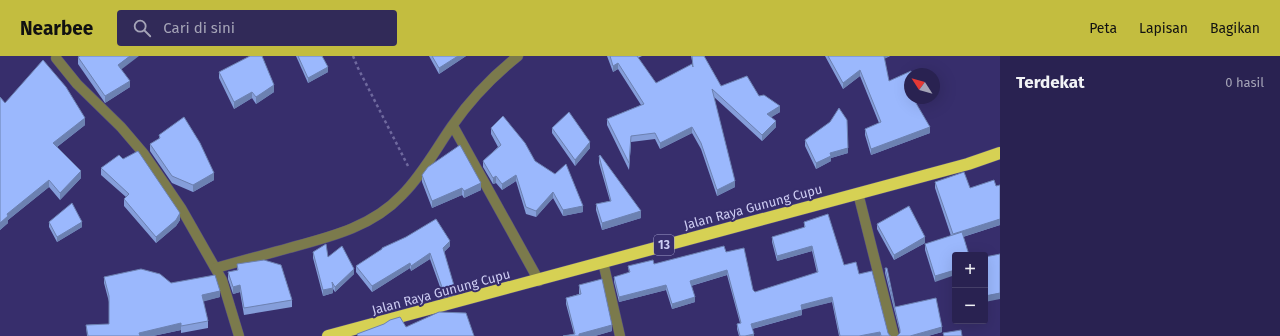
<!DOCTYPE html>
<html lang="id">
<head>
<meta charset="utf-8">
<style>
	:root { --surface:#292251; --page:#312a58; --text:#f1f3f6; --muted:#a5a4b7; --line:#453f68; --accent:#c3bd3f }
	body { margin:0; font-family:"Fira Sans",sans-serif; background:var(--page); color:var(--text) }
	.controls { position:absolute; right:12px; bottom:12px; display:grid; overflow:hidden; border-radius:4px; box-shadow:0 4px 16px #0002 }
	.controls button { width:36px; height:36px; display:grid; place-items:center; padding:0; border:0; border-bottom:1px solid var(--line); background:var(--surface); color:var(--text); font:20px sans-serif }
	.compass { position:absolute; left:904px; top:12px; width:36px; height:36px; border-radius:50%; background:var(--surface); box-shadow:0 4px 16px #0002; rotate:306deg }
	.list { margin:0; padding:0; list-style:none }
	h2 { display:flex; justify-content:space-between; align-items:center; height:52px; margin:0; padding:0 16px; font-size:17px }
	h2 small { font-size:13px; font-weight:400; color:var(--muted) }
	.icon { flex:none; width:22px; height:22px; fill:none; stroke:currentColor; stroke-width:2; stroke-linecap:round; stroke-linejoin:round }
	.map { position:relative; flex:none; width:1000px; height:280px; overflow:hidden }
	header { display:flex; align-items:center; gap:24px; box-sizing:border-box; height:56px; padding:0 20px; background:var(--accent); color:#111 }
	header strong { font-size:19px }
	nav { display:flex; gap:22px; margin-inline-start:auto; font-size:14px }
	.search { width:280px; height:36px; background:var(--page); display:flex; align-items:center; gap:10px; box-sizing:border-box; padding:0 14px; border-radius:4px; color:var(--muted); font-size:15px }
	main { display:flex }
	aside { flex:1; background:var(--surface) }
	.map>svg:first-child { display:block }
	.lines { fill:none; stroke-linecap:round; stroke-linejoin:round }
	.minor-casing { stroke:#524b84; stroke-width:11 }
	.highway-casing { stroke:#524b84; stroke-width:13 }
	.path { stroke:#6f699e; stroke-width:2.5; stroke-dasharray:3 3; stroke-linecap:butt }
	.minor { stroke:#7b7a4c; stroke-width:10 }
	.highway { stroke:#d6d154; stroke-width:12 }
	.wall { fill:#859eda }
	.shaded-wall { fill:#6c81b1 }
	.building { fill:#9bb8fd; stroke:#6c81b1 }
	.labels { text-anchor:middle; dominant-baseline:central; stroke-width:4; stroke-linejoin:round; paint-order:stroke }
	.shield { fill:#372e6c; stroke:#a19dca; stroke-width:1 }
	.shield-label { font-size:12px; font-weight:bold; fill:#cecdf3 }
	.street-label { font-size:13px; fill:#cecdf3; stroke:#372e6c }
</style>
</head>
<body>
<header>
<strong>Nearbee</strong>
<div class="search"><svg class="icon" aria-label="search" viewBox="0 0 24 24"><circle cx="10" cy="10" r="6"/><path d="M15 15l6 6"/></svg>Cari di sini</div>
<nav><a>Peta</a><a>Lapisan</a><a>Bagikan</a></nav>
</header>
<main>
<div class="map">
<svg width="1000" height="280" viewBox="0 0 1000 280">
	<rect width="100%" height="100%" fill="#372e6c"/>
	<g class="lines">
		<!-- minor casing -->
		<g class="minor-casing">
			<g id="minor">
				<path d="M56 2 77 28 121 71 144 98 164 127 181 152 222 224 239 280"/>
				<path d="M453 70 539 225"/>
				<path d="M858 137 894 280"/>
				<path d="M603 206 620 280"/>
				<path d="M216 212C240 205 264 199 289 192 330 181 372 171 402 139 422 119 436 93 452 70 470 44 493 20 518 0"/>
			</g>
		</g>
		<!-- highway casing -->
		<g class="highway-casing">
			<path id="highway" d="M328 280C542 224 755 165 968 108L1000 97"/>
		</g>
		<!-- path -->
		<path class="path" d="M353 0 358 12 408 110"/>
		<!-- minor -->
		<use href="#minor" class="minor"/>
		<!-- highway -->
		<use href="#highway" class="highway"/>
	</g>
	<!-- wall -->
	<g class="wall">
		<path d="M296 0H322L328 16 308 27Z"/>
		<path d="M429 0H466L439 18Z"/>
		<path d="M607 0H642L638 2 656 27 693 9 691 0H704L721 30 759 40 780 56 771 61 776 71 762 85 714 41 735 131 717 140 701 93 692 77 660 93 655 83 631 86 629 114 607 69V63L641 49 618 13 613 16Z"/>
		<path d="M825 0H890L884 3 889 25 910 18V42H919V45L914 42 930 77 871 99 865 79V73L879 67 860 20 843 33Z"/>
		<path d="M78 1 121 14 130 31 105 47 78 8Z"/>
		<path d="M219 16 274 36 256 48 252 42 234 53 219 22Z"/>
		<path d="M0 41 5 47 85 69 57 91 81 122 60 144 49 131 8 164V167L0 174Z"/>
		<path d="M491 72 535 105 583 156 563 160 553 142 536 161 526 158 516 125 502 134 496 127 493 128 483 111V105L498 91 491 78Z"/>
		<path d="M552 72 590 92 575 110 552 77Z"/>
		<path d="M159 79 214 124 193 136 172 127 150 95V88L159 83Z"/>
		<path d="M805 84 848 97 831 102V105L816 113 805 90Z"/>
		<path d="M599 100 641 162 602 174 596 154V148L610 145 599 107Z"/>
		<path d="M123 103 180 164 176 170 156 187 124 150V143L126 141 101 119V112Z"/>
		<path d="M422 119 481 134 464 142 462 139 432 152 422 126Z"/>
		<path d="M935 126 970 132 1000 169 963 181 935 226 925 194V188L951 180 935 132Z"/>
		<path d="M49 166 82 171 57 186 49 171Z"/>
		<path d="M804 166 844 209 859 218 888 277 890 280H891H839L832 246 802 253V259L752 273 754 280H739L737 273V268L740 267 727 219 691 230 695 246 672 253 666 234 619 246 614 226V221L629 217 628 210 654 208 726 196 755 236 817 217 812 195 777 205 772 186V181L804 172Z"/>
		<path d="M877 168 925 187 894 204 877 173Z"/>
		<path d="M450 190 444 196 455 239 444 242 430 203 411 215 410 212 372 236 356 216V210L382 194V192Z"/>
		<path d="M313 196 328 201 354 218 335 236 333 233V237L323 240 313 202Z"/>
		<path d="M237 208 292 244V251L244 259 240 236 233 238 228 223V216L237 214Z"/>
		<path d="M885 212 895 251 942 276 928 280H897L900 277 885 217Z"/>
		<path d="M104 221 171 227 220 241 203 245 208 265V272L181 277V274L153 280H87L86 269 109 268V246L104 227Z"/>
		<path d="M579 229 612 275 595 280H563L574 278 566 248V242L579 238Z"/>
	</g>
	<!-- shaded-wall -->
	<g class="shaded-wall">
		<path d="M130 0H139L118 16V9Z"/>
		<path d="M458 0H466L439 18V12Z"/>
		<path d="M883 0H890L883 3Z"/>
		<path d="M618 7V13L613 16V10Z"/>
		<path d="M328 11V16L308 27V22Z"/>
		<path d="M860 14V20L843 33V27Z"/>
		<path d="M130 25V31L105 47V40Z"/>
		<path d="M274 29V36L256 48V41Z"/>
		<path d="M252 36V42L234 53V46Z"/>
		<path d="M780 50V56L767 64V58Z"/>
		<path d="M85 62V69L53 94V87Z"/>
		<path d="M776 65V71L762 85V79Z"/>
		<path d="M692 71V77L660 93V87Z"/>
		<path d="M930 71V77L871 99V93Z"/>
		<path d="M631 80V86L629 114V107Z"/>
		<path d="M590 86V92L575 110V104Z"/>
		<path d="M848 92V97L831 102V105L816 113V107L830 97Z"/>
		<path d="M81 115V122L60 144V137Z"/>
		<path d="M214 117V124L193 136V129Z"/>
		<path d="M516 119V125L502 134V128Z"/>
		<path d="M496 120V127L493 128V122Z"/>
		<path d="M49 124V131L8 164V167L0 174V167L7 158Z"/>
		<path d="M735 125V131L717 140V134Z"/>
		<path d="M481 127V134L464 142V135Z"/>
		<path d="M462 132V139L432 152V145Z"/>
		<path d="M553 136V142L536 161V155Z"/>
		<path d="M583 150V156L563 160V154Z"/>
		<path d="M641 155V162L602 174V167Z"/>
		<path d="M180 157V164L176 170 156 187V181Z"/>
		<path d="M1000 163V169L953 184V178Z"/>
		<path d="M82 166V171L57 186V181Z"/>
		<path d="M925 181V187L894 204V199Z"/>
		<path d="M450 185V190L443 197V192Z"/>
		<path d="M812 190V195L777 205V200Z"/>
		<path d="M430 197V203L411 215V210Z"/>
		<path d="M410 207V212L372 236V230Z"/>
		<path d="M354 213V218L335 236V231Z"/>
		<path d="M727 214V219L690 230V225Z"/>
		<path d="M955 214V219L935 226V220Z"/>
		<path d="M240 229V236L233 238V231Z"/>
		<path d="M666 229V234L619 246V241Z"/>
		<path d="M333 232V237L323 240V234Z"/>
		<path d="M455 233V239L444 242V237Z"/>
		<path d="M220 235V241L202 246V239Z"/>
		<path d="M1000 237V243L985 246V240Z"/>
		<path d="M695 241V246L672 253V248Z"/>
		<path d="M832 241V246L801 254V249Z"/>
		<path d="M802 254V259L751 273V268Z"/>
		<path d="M181 267V274L153 280H139V277Z"/>
		<path d="M612 269V275L595 280H579V278Z"/>
		<path d="M942 271V276L928 280H910Z"/>
		<path d="M880 276V280H859Z"/>
		<path d="M754 278V280H745Z"/>
	</g>
	<!-- building -->
	<g class="building">
		<path d="M80 0H130L118 9 130 25 105 40 78 1Z"/>
		<path d="M250 0H262L274 29 256 41 252 36 234 46 219 16Z"/>
		<path d="M298 0H322L328 11 308 22Z"/>
		<path d="M432 0H458L439 12Z"/>
		<path d="M610 0H637L656 27 692 8 693 11 692 0H704L721 30 747 20 759 40 764 39 780 50 767 58 776 65 762 79 712 33 735 125 717 134 701 87 692 71 660 87 655 77 631 80 629 107 607 63 644 48 618 7 613 10Z"/>
		<path d="M828 0H884L889 25 911 15 912 18H910V34H909L910 36V42H913L930 71 871 93 865 73 881 66 860 14 843 27Z"/>
		<path d="M43 4 66 31 85 62 53 87 81 115 60 137 49 124 7 158 8 160 0 167V41L5 47Z"/>
		<path d="M839 52 847 64 848 92 830 97 831 100 816 107 805 84 830 66Z"/>
		<path d="M569 56 590 86 575 104 552 72Z"/>
		<path d="M503 60 525 87 535 105 555 118 566 108 583 150 563 154 553 136 536 155 526 151 516 119 502 128 496 120 493 122 483 105 501 89 491 72Z"/>
		<path d="M184 61 200 87 214 117 193 129 172 120 150 88 160 82 159 79Z"/>
		<path d="M460 89 481 127 464 135 462 132 432 145 422 119 428 111Z"/>
		<path d="M138 95 180 157 176 164 156 181 124 143 129 138 101 112 119 99 123 103Z"/>
		<path d="M600 99 641 155 602 167 596 148 611 145 599 100Z"/>
		<path d="M964 116 970 132 994 124 996 130 1000 129V163L953 178 935 126Z"/>
		<path d="M72 147 82 166 57 181 49 166Z"/>
		<path d="M909 150 925 181 894 199 877 168Z"/>
		<path d="M828 158 844 209 856 206 859 218 872 215 888 277 890 280H891H881L880 276 859 280H840L832 241 801 249 802 254 751 268 754 278 745 280H740L737 268 741 267 727 214 690 225 695 241 672 248 666 229 619 241 614 221 630 216 628 210 653 204 654 208 724 190 726 196 744 192 753 234 755 236 818 216 812 190 777 200 772 181 805 171 804 166Z"/>
		<path d="M436 163 450 185 443 192 455 233 444 237 430 197 411 210 410 207 372 230 356 210 382 193V192L406 181Z"/>
		<path d="M962 176 969 199H955V214L935 220 925 188Z"/>
		<path d="M326 188 328 201 342 190 354 213 335 231 332 226 333 232 323 234 313 196Z"/>
		<path d="M1000 198V237L985 240V201Z"/>
		<path d="M264 204 281 209 292 244 244 252 240 229 233 231 228 216 238 214 237 208Z"/>
		<path d="M885 212H887L895 251 936 242 942 271 910 280H897L900 277V274Z"/>
		<path d="M141 213 160 218 171 227 215 219 220 235 202 239 208 265 181 270V267L139 277 140 280H88L86 269 109 268V240L104 221Z"/>
		<path d="M602 223 612 269 579 278V280H563L575 278 566 242 581 238 579 229Z"/>
		<path d="M439 256 466 257 474 280H358L357 278 384 268 390 264 400 261 406 271Z"/>
		<path d="M961 274 962 280H944L943 277Z"/>
	</g>
	<g class="labels">
		<!-- shield labels -->
		<rect class="shield" x="654" y="179" width="20" height="20" rx="3"/>
		<g class="shield-label">
			<text x="664" y="189">13</text>
		</g>
		<!-- street labels -->
		<g class="street-label">
			<text transform="translate(753 151) rotate(-15)">Jalan Raya Gunung Cupu</text>
			<text transform="translate(441 236) rotate(-15)">Jalan Raya Gunung Cupu</text>
		</g>
	</g>
</svg>
<div class="controls">
<button>+</button>
<button>−</button>
</div>
<svg class="compass" viewBox="-18 -18 36 36"><path d="M0-13l5 13h-10z" fill="#e53935"/><path d="M0 13l5-13h-10z" fill="#a5a4b7"/></svg>
</div>
<aside>
<h2>Terdekat<small>0 hasil</small></h2>
<ul class="list">
</ul>
</aside>
</main>
</body>
</html>
